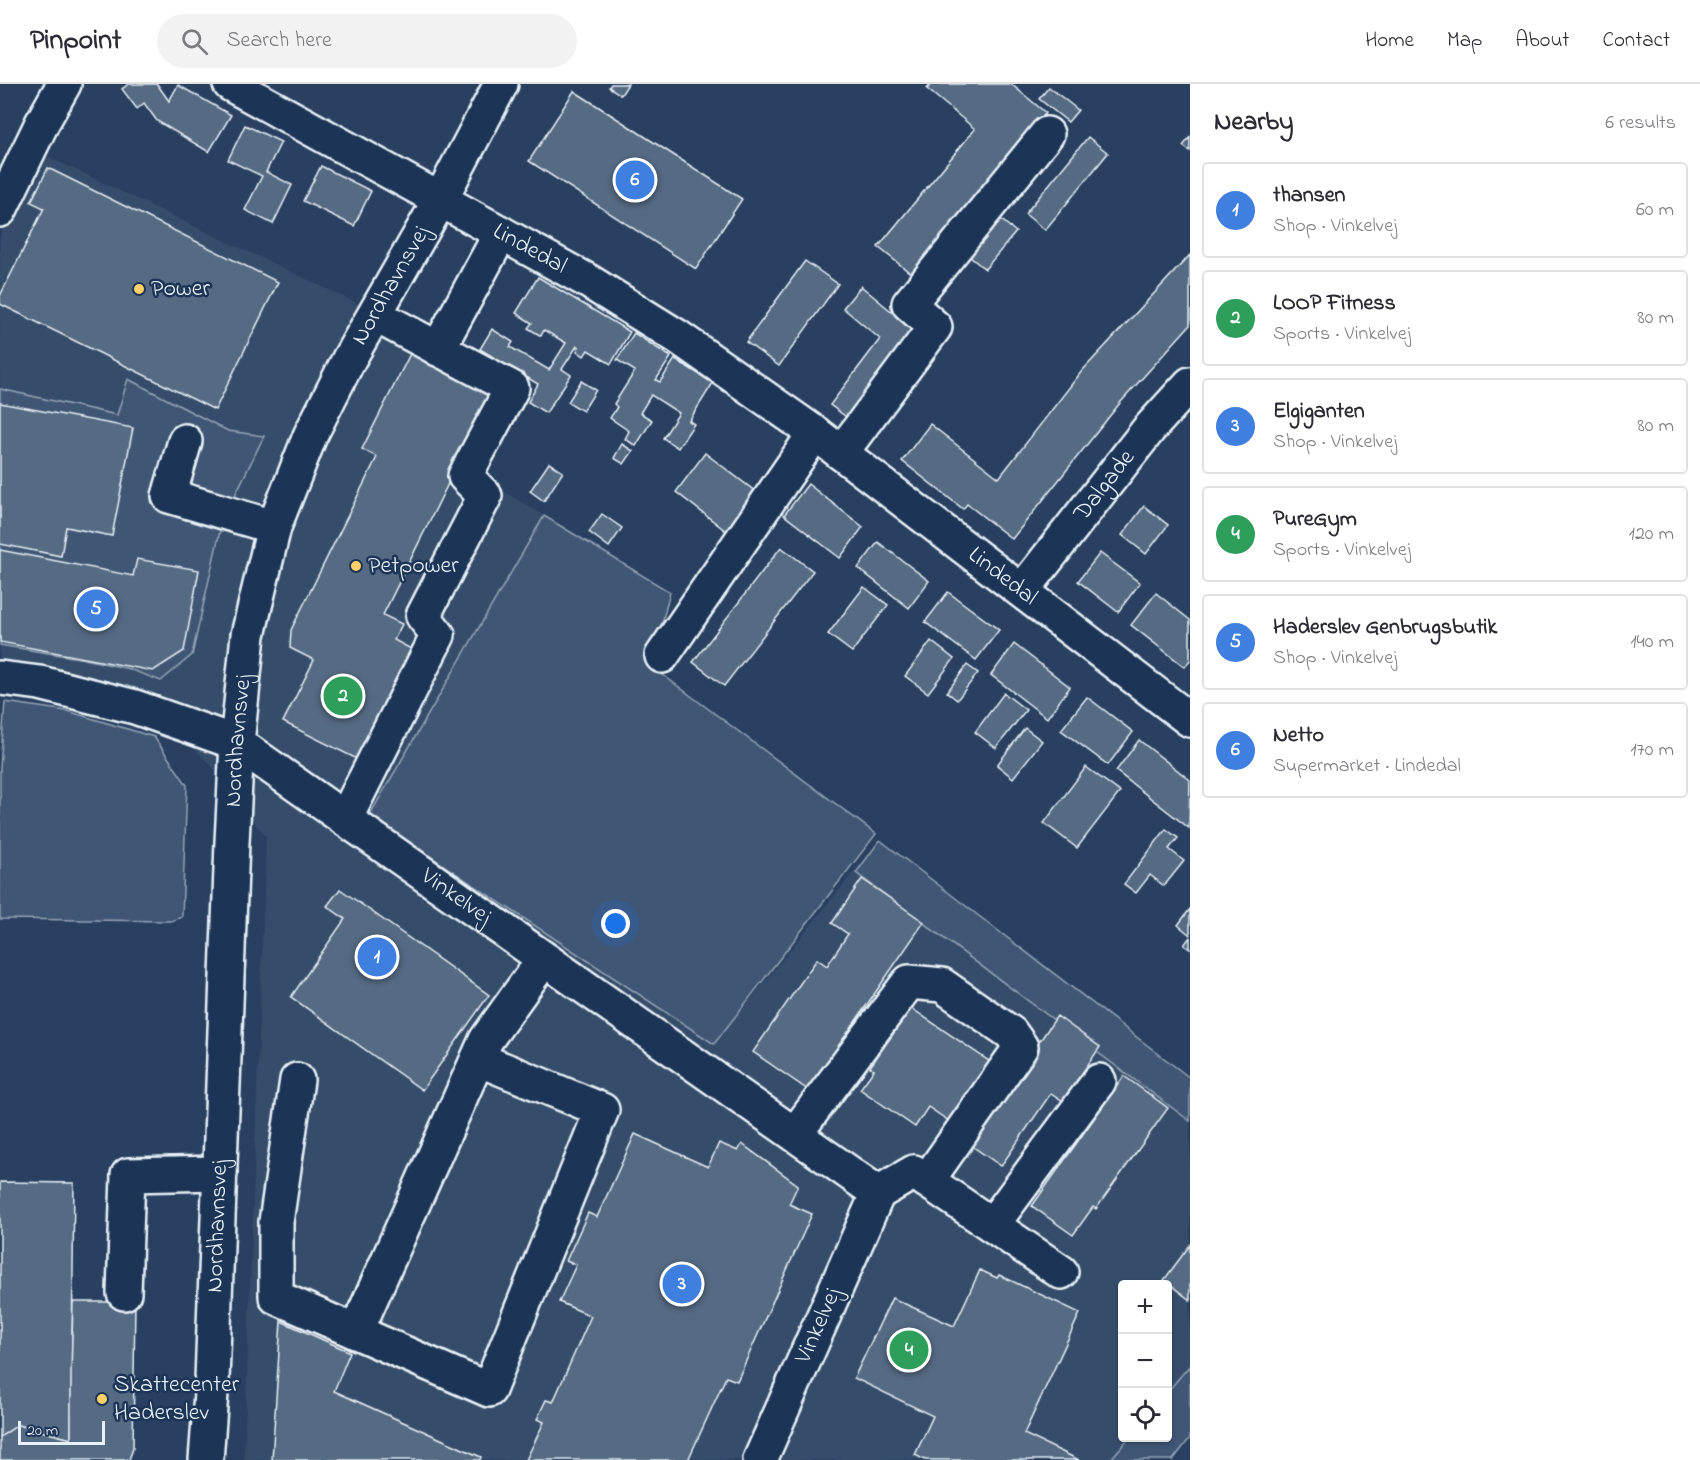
<!DOCTYPE html>
<html lang="en">
<head>
<meta charset="utf-8">
<style>
	:root { --surface:#fff; --page:#f2f2f3; --text:#2b2b33; --muted:#7c7c81; --line:#e1e1e2; --accent:#111827 }
	body { margin:0; font-family:"Indie Flower",sans-serif; background:var(--page); color:var(--text) }
	.controls { position:absolute; right:18px; bottom:18px; display:grid; overflow:hidden; border-radius:6px; box-shadow:0 2px 4px #0004 }
	.controls button { width:54px; height:54px; display:grid; place-items:center; padding:0; border:0; border-bottom:2px solid var(--line); background:var(--surface); color:var(--text); font:30px sans-serif }
	.scale { position:absolute; left:18px; bottom:15px; width:87px; box-sizing:border-box; padding-left:6px; border:3px solid #e8f1f8; border-top:0; font-size:16px; line-height:21px; white-space:nowrap; color:#e8f1f8; -webkit-text-stroke:4px #1d3557; paint-order:stroke }
	.you { position:absolute; left:616px; top:840px; width:21px; height:21px; margin:-15px; border:4px solid #fff; border-radius:50%; background:#1a73e8; box-shadow:0 0 0 9px #1a73e833 }
	.badge { display:grid; place-items:center; width:39px; height:39px; border-radius:50%; background:var(--accent); color:#fff; font-size:20px; font-weight:700 }
	.pin { position:absolute; translate:-50% -50%; border:3px solid #fff; box-shadow:0 2px 6px #0006 }
	.list { margin:0; padding:0; list-style:none }
	h2 { display:flex; justify-content:space-between; align-items:center; height:78px; margin:0; padding:0 24px; font-size:26px }
	h2 small { font-size:20px; font-weight:400; color:var(--muted) }
	.list li { display:grid; grid-template-columns:39px 1fr auto; gap:18px; align-items:center; box-sizing:border-box; height:96px; margin:0 12px 12px; padding:0 12px; border:2px solid var(--line); border-radius:6px }
	.list b { display:block; font-size:22px; white-space:nowrap }
	.list p { margin:0; font-size:20px; white-space:nowrap; color:var(--muted) }
	.list em { font-size:20px; font-style:normal; color:var(--muted) }
	.icon { flex:none; width:33px; height:33px; fill:none; stroke:currentColor; stroke-width:2; stroke-linecap:round; stroke-linejoin:round }
	.map { position:relative; flex:none; width:1190px; height:1376px; overflow:hidden }
	header { display:flex; align-items:center; gap:36px; box-sizing:border-box; height:84px; padding:0 30px; background:var(--surface); border-bottom:2px solid var(--line) }
	header strong { font-size:28px }
	nav { display:flex; gap:33px; margin-inline-start:auto; font-size:21px }
	.search { width:420px; height:54px; background:var(--page); display:flex; align-items:center; gap:15px; box-sizing:border-box; padding:0 21px; border-radius:33px; color:var(--muted); font-size:22px }
	main { display:flex }
	aside { flex:1; background:var(--surface) }
	.map>svg:first-child { display:block }
	.built { fill:#364d6b }
	.green { fill:#415774; stroke:#94a4b6; stroke-width:1.5 }
	.building { fill:#556a83; stroke:#e8f1f8; stroke-width:1.5 }
	.lines { fill:none; stroke-linecap:round; stroke-linejoin:round }
	.minor-casing { stroke:#e8f1f8; stroke-width:38 }
	.minor { stroke:#1d3557; stroke-width:33 }
	.poi-dot { fill:#ffd166; stroke:#1d3557; stroke-width:2 }
	.labels { text-anchor:middle; dominant-baseline:central; stroke-width:5; stroke-linejoin:round; paint-order:stroke }
	.street-label { font-size:24px; fill:#e8f1f8; stroke:#1d3557 }
	.poi-label { font-size:24px; fill:#e8f1f8; stroke:#1d3557; text-anchor:start }
</style>
</head>
<body>
<header>
<strong>Pinpoint</strong>
<div class="search"><svg class="icon" aria-label="search" viewBox="0 0 24 24"><circle cx="10" cy="10" r="6"/><path d="M15 15l6 6"/></svg>Search here</div>
<nav><a>Home</a><a>Map</a><a>About</a><a>Contact</a></nav>
</header>
<main>
<div class="map">
<svg width="1190" height="1376" viewBox="0 0 1190 1376">
	<rect width="100%" height="100%" fill="#294061"/>
	<filter id="ink" filterUnits="userSpaceOnUse"><feTurbulence type="fractalNoise" baseFrequency=".0167" numOctaves="2"/><feDisplacementMap in="SourceGraphic" scale="12" xChannelSelector="R" yChannelSelector="G"/><feConvolveMatrix kernelMatrix="1 2 1 2 8 2 1 2 1" color-interpolation-filters="sRGB"/></filter>
	<g filter="url(#ink)">
		<!-- built -->
		<path class="built" d="M36 67 405 242 529 305 480 393 544 432 369 732 714 960 880 756 856 789 1190 1037V1281L1168 1307V1200H1122V1354H1129L1110 1376H244L266 753 213 683 185 656 0 594V152Z"/>
		<!-- green -->
		<g class="green">
			<path d="M128 295 228 347 264 352 222 438 192 571 161 597 129 585 85 575 0 561V305L117 331Z"/>
			<path d="M544 432 670 508 651 582 876 750 714 960 369 732Z"/>
			<path d="M5 618 67 627 154 653 187 701 182 833 171 837 0 835V684Z"/>
			<path d="M880 756 1190 994V1037L856 789Z"/>
			<path d="M1190 1281V1354L1173 1376H1110L1129 1354H1168V1307Z"/>
		</g>
		<!-- building -->
		<g class="building">
			<path d="M129 0H157L169 17 178 1 231 31 209 68 157 37 144 19 137 25 122 5Z"/>
			<path d="M611 0H628L621 11 609 3Z"/>
			<path d="M931 0H1011L1046 29 914 192 878 163 975 45 927 5Z"/>
			<path d="M1049 3 1078 26 1068 38 1039 15Z"/>
			<path d="M574 7 742 115 696 185 529 77Z"/>
			<path d="M245 41 281 58 266 88 292 101 273 140 245 126 262 92 228 76Z"/>
			<path d="M1088 53 1108 69 1045 146 1025 130Z"/>
			<path d="M1190 53V67L1183 62Z"/>
			<path d="M321 82 371 107 354 142 303 117Z"/>
			<path d="M48 84 278 198 215 326 0 220V212L44 124 31 118Z"/>
			<path d="M992 128 1016 148 985 185 961 166Z"/>
			<path d="M1190 171V241L1120 319 1012 455 967 420 963 425 902 377 930 340 999 394 1082 287Z"/>
			<path d="M805 177 838 200 779 282 746 258Z"/>
			<path d="M538 193 630 248 611 280 588 266 584 272 577 267 579 263 577 262 562 285 571 291 546 329 528 318 538 300 480 265 492 245 513 258 510 263 549 286 566 259 544 246 541 252 528 244 532 239 516 229Z"/>
			<path d="M861 202 915 247 849 335 830 321 880 255 843 224Z"/>
			<path d="M634 249 671 273 656 296 660 298 675 275 713 299 689 337 694 340 678 364 663 354 679 329 651 311 640 329 652 336 636 362 625 355 629 347 610 334 617 323 614 320 635 287 617 276Z"/>
			<path d="M411 268 493 309 383 531 402 540 394 556 415 567 361 677 283 638 314 576 290 564 291 546 377 373 362 365Z"/>
			<path d="M581 297 596 306 583 327 568 318Z"/>
			<path d="M0 319 133 344 112 452 66 443 61 472 0 460Z"/>
			<path d="M622 360 633 367 624 380 614 374Z"/>
			<path d="M705 369 756 408 726 447 676 408Z"/>
			<path d="M549 379 563 388 544 417 530 407Z"/>
			<path d="M808 400 863 443 840 474 784 431Z"/>
			<path d="M1144 422 1168 441 1146 470 1122 451Z"/>
			<path d="M602 430 622 444 609 463 589 448Z"/>
			<path d="M878 458 929 497 909 524 858 484Z"/>
			<path d="M781 463 813 487 724 602 693 578Z"/>
			<path d="M0 466 133 492 137 475 199 486 184 567 153 587 0 558Z"/>
			<path d="M1100 469 1140 499 1118 528 1078 497Z"/>
			<path d="M864 503 888 521 852 568 828 550Z"/>
			<path d="M948 508 999 546 976 576 925 538Z"/>
			<path d="M1156 509 1190 536V576L1185 583 1131 541Z"/>
			<path d="M931 557 954 575 928 609 905 592Z"/>
			<path d="M1014 560 1070 603 1047 634 991 591Z"/>
			<path d="M967 581 978 589 957 616 947 608Z"/>
			<path d="M1004 609 1026 626 996 664 975 648Z"/>
			<path d="M1087 613 1133 648 1108 681 1061 646Z"/>
			<path d="M1025 644 1042 657 1013 694 997 681Z"/>
			<path d="M1139 656 1190 696 1189 744 1116 687Z"/>
			<path d="M1086 683 1120 708 1077 764 1044 739Z"/>
			<path d="M1166 745 1178 754 1169 765 1184 777 1164 802 1150 791 1136 809 1124 800Z"/>
			<path d="M862 795 924 838 808 1006 753 968 817 875 827 882 848 850 832 839Z"/>
			<path d="M340 805 489 911 422 1006 291 913 345 835 327 822Z"/>
			<path d="M1190 825V851L1178 841Z"/>
			<path d="M1190 853V865L1184 861Z"/>
			<path d="M911 924 999 984 958 1043 928 1023 915 1043 860 1005 874 986 870 983Z"/>
			<path d="M1057 932 1100 963 1063 1017 1051 1009 1001 1082 969 1060Z"/>
			<path d="M1124 992 1168 1024 1096 1125 1093 1123 1073 1151 1032 1122Z"/>
			<path d="M635 1050 708 1083 719 1059 738 1067 742 1060 798 1101 789 1120 812 1130 737 1297 726 1293 688 1376H526L544 1338 537 1335 546 1316 553 1318 591 1232 559 1218 576 1181 566 1177 588 1129 597 1133Z"/>
			<path d="M0 1098 74 1099 71 1355 18 1341 0 1353Z"/>
			<path d="M1190 1161V1216L1164 1196Z"/>
			<path d="M980 1186 997 1194 999 1191 1080 1229 1024 1350 1079 1376H925L915 1371 933 1332 854 1294 892 1214 954 1242Z"/>
			<path d="M73 1218H135L133 1364 129 1376H0V1353L18 1341 71 1355V1288Z"/>
			<path d="M281 1237 350 1268 334 1307 481 1373 480 1376H272Z"/>
		</g>
		<g class="lines">
			<!-- minor casing -->
			<g class="minor-casing">
				<g id="minor">
					<path id="s1" d="M230 0 588 197 678 253 815 349 1190 636"/>
					<path d="M0 126 42 39 64 0"/>
					<path d="M438 265 501 149"/>
					<path d="M185 357 169 412 274 443"/>
					<path d="M841 369 935 243 909 220 1047 50"/>
					<path id="s2" d="M1022 507 1149 345 1190 300"/>
					<path d="M662 572 815 349"/>
					<path id="s3" d="M0 594 40 599 135 623 237 659 878 1109 760 1376"/>
					<path d="M345 735 438 551 423 532 485 412 465 392 512 304 375 231"/>
					<path d="M297 996 276 1138V1213L489 1306 602 1026 478 975"/>
					<path d="M795 1050 909 898 942 901 1011 949 1021 963 927 1097"/>
					<path d="M878 1109 914 1088 1061 1188"/>
					<path d="M992 1141 1099 997"/>
					<path d="M124 1209 128 1091 220 1089"/>
					<path d="M356 1248 486 956 544 875"/>
					<path id="s4" d="M206 1376 212 1296 232 758 237 659 248 551 274 443 310 352 349 275 440 116 501 0"/>
				</g>
			</g>
			<!-- minor -->
			<use href="#minor" class="minor"/>
		</g>
	</g>
	<!-- markers -->
	<g class="poi-dot">
		<circle cx="139" cy="205" r="6"/>
		<circle cx="356" cy="482" r="6"/>
		<circle cx="102" cy="1315" r="6"/>
	</g>
	<g class="labels">
		<!-- street labels -->
		<g class="street-label">
			<text stroke="none"><textPath href="#s1" startOffset="342">Lindedal</textPath></text>
			<text stroke="none"><textPath href="#s4" startOffset="1206">Nordhavnsvej</textPath></text>
			<text stroke="none"><textPath href="#s2" startOffset="134">Dalgade</textPath></text>
			<text stroke="none"><textPath href="#s1" startOffset="918">Lindedal</textPath></text>
			<text stroke="none"><textPath href="#s4" startOffset="720">Nordhavnsvej</textPath></text>
			<text stroke="none"><textPath href="#s3" startOffset="514">Vinkelvej</textPath></text>
			<text stroke="none"><textPath href="#s4" startOffset="234">Nordhavnsvej</textPath></text>
			<text transform="translate(819 1242) rotate(-66)">Vinkelvej</text>
		</g>
		<!-- poi labels -->
		<g class="poi-label">
			<text x="151" y="205">Power</text>
			<text x="368" y="482">Petpower</text>
			<text x="114" y="1301">Skattecenter<tspan x="114" dy="28">Haderslev</tspan></text>
		</g>
	</g>
</svg>
<div class="controls">
<button>+</button>
<button>−</button>
<button><svg class="icon" aria-label="locate" viewBox="0 0 24 24"><circle cx="12" cy="12" r="6"/><path d="M12 2v4M12 18v4M2 12h4M18 12h4"/></svg></button>
</div>
<div class="scale">20 m</div>
<div class="you"></div>
<div class="pin badge" style="left:377px;top:873px;background:#3f7fe0">1</div>
<div class="pin badge" style="left:343px;top:612px;background:#2e9e5b">2</div>
<div class="pin badge" style="left:682px;top:1200px;background:#3f7fe0">3</div>
<div class="pin badge" style="left:909px;top:1266px;background:#2e9e5b">4</div>
<div class="pin badge" style="left:96px;top:525px;background:#3f7fe0">5</div>
<div class="pin badge" style="left:635px;top:96px;background:#3f7fe0">6</div>
</div>
<aside>
<h2>Nearby<small>6 results</small></h2>
<ul class="list">
<li><span class="badge" style="background:#3f7fe0">1</span><div><b>thansen</b><p>Shop · Vinkelvej</p></div><em>60 m</em></li>
<li><span class="badge" style="background:#2e9e5b">2</span><div><b>LOOP Fitness</b><p>Sports · Vinkelvej</p></div><em>80 m</em></li>
<li><span class="badge" style="background:#3f7fe0">3</span><div><b>Elgiganten</b><p>Shop · Vinkelvej</p></div><em>80 m</em></li>
<li><span class="badge" style="background:#2e9e5b">4</span><div><b>PureGym</b><p>Sports · Vinkelvej</p></div><em>120 m</em></li>
<li><span class="badge" style="background:#3f7fe0">5</span><div><b>Haderslev Genbrugsbutik</b><p>Shop · Vinkelvej</p></div><em>140 m</em></li>
<li><span class="badge" style="background:#3f7fe0">6</span><div><b>Netto</b><p>Supermarket · Lindedal</p></div><em>170 m</em></li>
</ul>
</aside>
</main>
</body>
</html>
